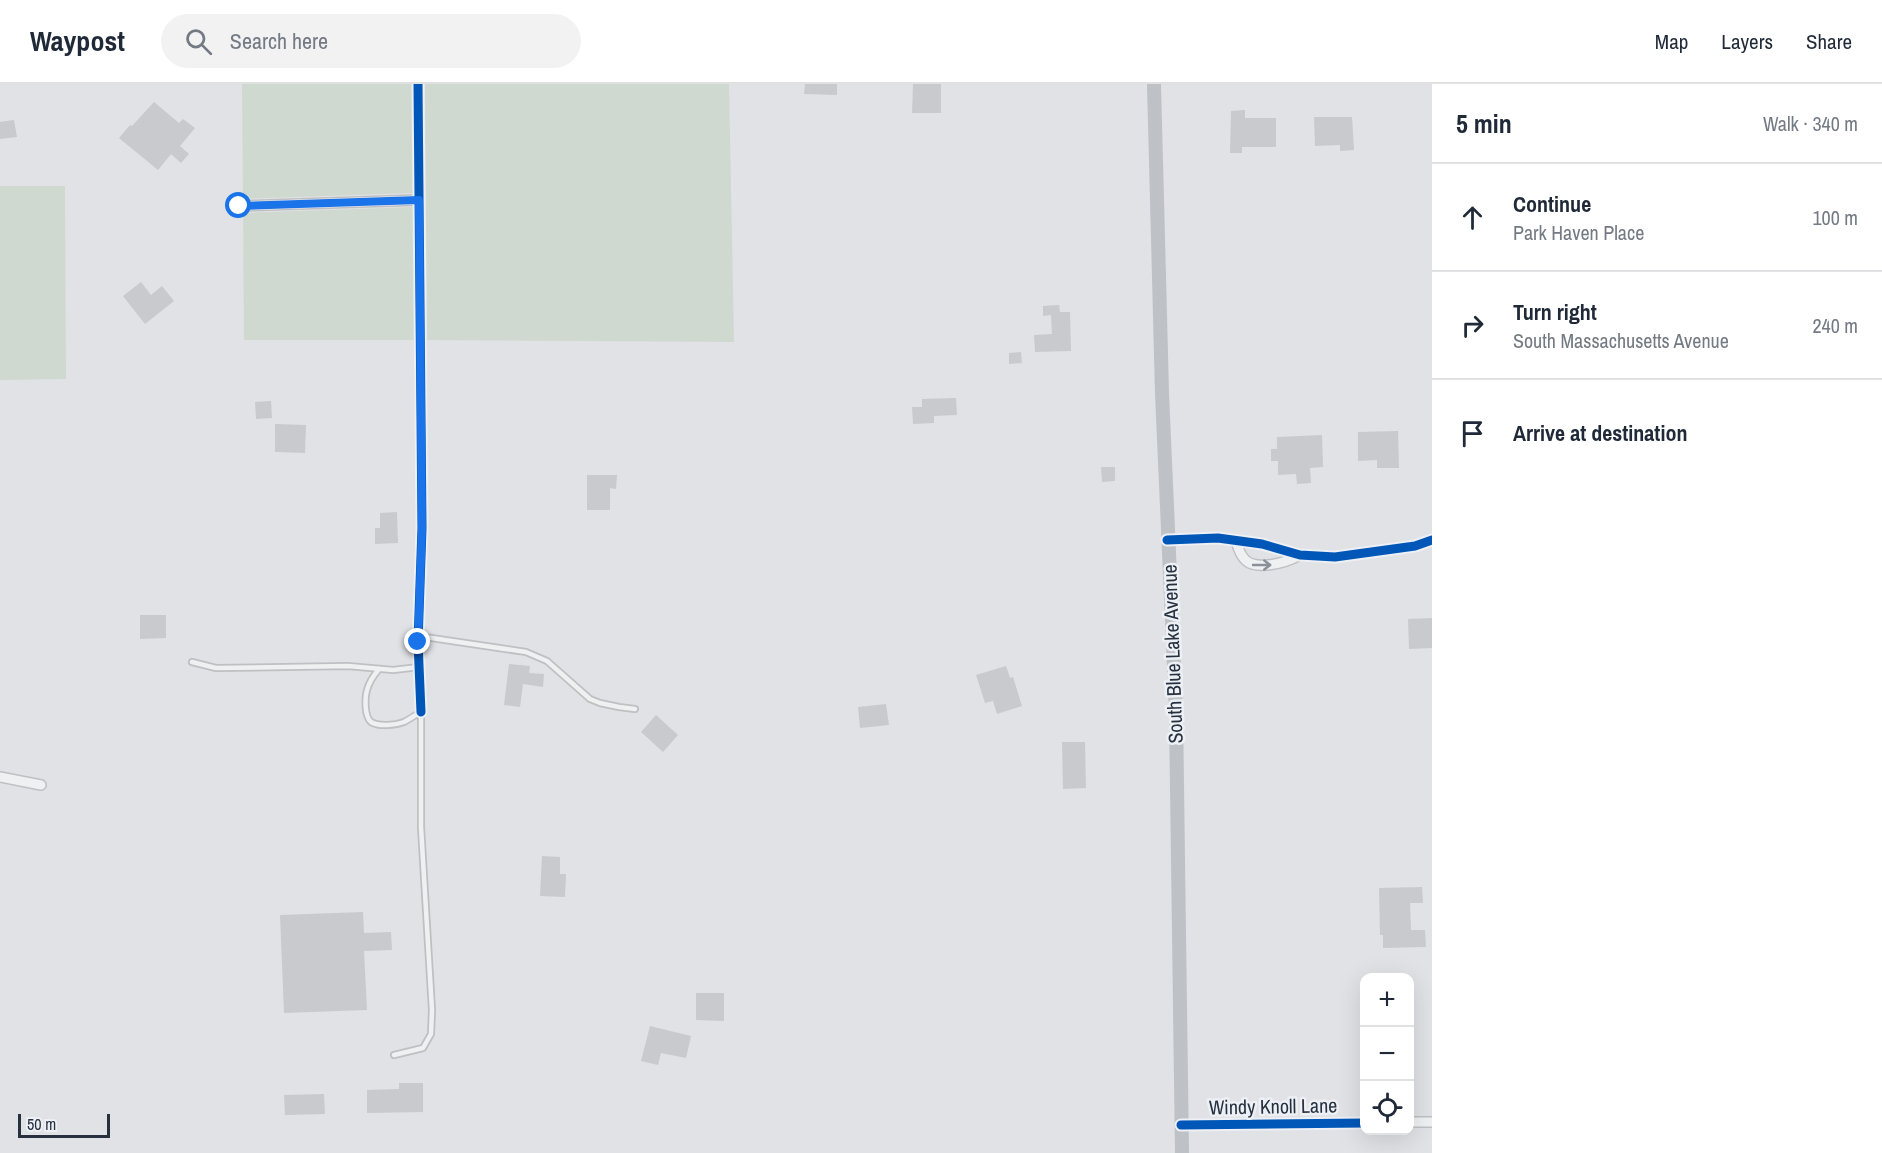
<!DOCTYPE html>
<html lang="en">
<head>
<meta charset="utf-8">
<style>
	:root { --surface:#fff; --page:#f2f2f3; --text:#1f2937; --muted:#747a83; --line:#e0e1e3 }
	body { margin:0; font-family:"Archivo Narrow",sans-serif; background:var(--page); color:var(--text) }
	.controls { position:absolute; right:18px; bottom:18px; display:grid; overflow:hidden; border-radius:12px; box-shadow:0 6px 24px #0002 }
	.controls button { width:54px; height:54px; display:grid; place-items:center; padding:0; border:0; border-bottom:2px solid var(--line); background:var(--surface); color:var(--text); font:30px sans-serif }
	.scale { position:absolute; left:18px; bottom:15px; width:92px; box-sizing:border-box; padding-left:6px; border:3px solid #26303f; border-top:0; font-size:16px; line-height:21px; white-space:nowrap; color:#26303f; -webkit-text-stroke:4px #edf0f5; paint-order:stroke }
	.stop { position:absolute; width:18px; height:18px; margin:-14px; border:4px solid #1a73e8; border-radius:50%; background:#fff }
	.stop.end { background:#1a73e8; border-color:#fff; box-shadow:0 2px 6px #0008 }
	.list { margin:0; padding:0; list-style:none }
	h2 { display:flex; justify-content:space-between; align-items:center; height:78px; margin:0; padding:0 24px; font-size:26px }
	h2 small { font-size:20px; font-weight:400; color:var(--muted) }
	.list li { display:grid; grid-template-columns:39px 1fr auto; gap:18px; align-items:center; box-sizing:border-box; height:108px; padding:0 24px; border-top:2px solid var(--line) }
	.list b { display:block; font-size:22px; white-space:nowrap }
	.list p { margin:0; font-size:20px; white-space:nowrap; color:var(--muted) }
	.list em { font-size:20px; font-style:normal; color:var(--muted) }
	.icon { flex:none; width:33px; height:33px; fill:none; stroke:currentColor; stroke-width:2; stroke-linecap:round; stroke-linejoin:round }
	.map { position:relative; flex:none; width:1432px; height:1069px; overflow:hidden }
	header { display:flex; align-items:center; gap:36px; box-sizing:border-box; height:84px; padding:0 30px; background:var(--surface); border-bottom:2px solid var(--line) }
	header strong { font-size:28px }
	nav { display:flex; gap:33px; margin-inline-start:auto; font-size:21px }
	.search { width:420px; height:54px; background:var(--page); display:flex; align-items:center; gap:15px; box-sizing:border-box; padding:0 21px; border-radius:33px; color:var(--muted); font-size:22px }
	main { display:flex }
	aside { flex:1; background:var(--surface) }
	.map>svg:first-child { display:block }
	.green { fill:#d0d9d0 }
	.building { fill:#c8cacd }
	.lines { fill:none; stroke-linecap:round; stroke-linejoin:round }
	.lane-casing { stroke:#bec0c3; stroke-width:8 }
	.street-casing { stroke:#bec0c3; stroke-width:12 }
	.lane { stroke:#eff0f2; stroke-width:4.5 }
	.street { stroke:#eff0f2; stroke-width:9 }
	.secondary { stroke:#bec1c5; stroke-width:14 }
	.cycleway-casing { stroke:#edf0f5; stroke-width:13 }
	.cycleway { stroke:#0057b8; stroke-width:9 }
	.oneway { stroke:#8a9098 }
	.route { stroke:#1a73e8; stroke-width:8 }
	.labels { text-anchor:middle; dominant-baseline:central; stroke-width:5; stroke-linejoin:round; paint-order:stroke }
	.street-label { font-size:20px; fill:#26303f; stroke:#edf0f5 }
</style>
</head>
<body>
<header>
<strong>Waypost</strong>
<div class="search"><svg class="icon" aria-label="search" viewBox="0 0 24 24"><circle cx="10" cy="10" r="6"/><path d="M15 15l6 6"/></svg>Search here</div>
<nav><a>Map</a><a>Layers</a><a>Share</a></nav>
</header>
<main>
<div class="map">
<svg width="1432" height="1069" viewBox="0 0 1432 1069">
	<rect width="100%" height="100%" fill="#e0e2e5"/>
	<!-- green -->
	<g class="green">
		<path d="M242 0H412L413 109 243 115Z"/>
		<path d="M425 0H729L734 258 427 256Z"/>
		<path d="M0 102H65L66 295 0 296Z"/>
		<path d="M413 123 415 256H244L243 129Z"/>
	</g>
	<!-- building -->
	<g class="building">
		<path d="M805 0H837V11L804 10Z"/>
		<path d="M913 0H941V29H912Z"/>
		<path d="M154 18 179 39 183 35 195 44 180 62 189 70 181 79 171 70 158 86 119 54 130 41 132 42Z"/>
		<path d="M1245 26V34H1276V63H1242V69H1230L1231 27Z"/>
		<path d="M1314 33H1352L1354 66 1340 67V61L1315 62Z"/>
		<path d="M14 36 17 53 0 55V38Z"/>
		<path d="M141 198 151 211 162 202 174 217 145 240 123 212Z"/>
		<path d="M1059 221 1060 228H1070L1071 267 1035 268 1034 251 1052 250 1051 231 1043 232V222Z"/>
		<path d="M1021 268 1022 279 1009 280V269Z"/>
		<path d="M956 314 957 331 934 332V339L913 340 912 323H922V315Z"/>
		<path d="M271 317 272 334 256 335 255 318Z"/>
		<path d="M275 340 306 341 305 369 275 368Z"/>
		<path d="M1398 347 1399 384H1377V376L1358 377V348Z"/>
		<path d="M1322 351 1323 383 1310 384 1311 399 1297 400 1296 390 1278 391V377H1271V365H1277V353Z"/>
		<path d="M1101 383H1115V397L1102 398Z"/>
		<path d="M587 391H617L616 405 610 404V426H587Z"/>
		<path d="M397 428 398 459 375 460V444H380V429Z"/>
		<path d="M140 531H166V554L140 555Z"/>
		<path d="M1432 534V564L1409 565 1408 535Z"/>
		<path d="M509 580 530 582 529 589 544 590 543 603 523 600 520 623 504 621Z"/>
		<path d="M1006 582 1010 594 1013 593 1022 622 997 630 993 617 985 619 976 591Z"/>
		<path d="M886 620 889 641 860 644 858 623Z"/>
		<path d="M656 631 678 651 663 668 641 648Z"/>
		<path d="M1062 658H1085L1086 704 1063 705Z"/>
		<path d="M542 772 560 773V790H566L565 813 540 812Z"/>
		<path d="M1422 803 1423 819H1410L1411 846H1425L1426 863 1383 864V851H1380L1379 804Z"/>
		<path d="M363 828 364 849 391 848 392 866 364 867 367 926 284 929 280 831Z"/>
		<path d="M696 909H724V937L696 936Z"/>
		<path d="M650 942 691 952 686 974 661 969 658 981 641 977Z"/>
		<path d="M399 999H423V1028L367 1029V1006L399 1005Z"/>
		<path d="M324 1010 325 1030 285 1031 284 1011Z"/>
	</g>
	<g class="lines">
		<!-- lane casing -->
		<g class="lane-casing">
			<g id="lane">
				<path d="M418 552 526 568 547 577 590 615 600 619 619 623 635 625"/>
				<path d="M192 578 216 584 348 582 393 586 419 583"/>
				<path d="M379 585C374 591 369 598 367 606 365 613 364 632 371 638 379 643 396 641 404 638 410 635 415 631 421 628"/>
				<path d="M394 971 423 964 431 950 432 926 421 743V628"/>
			</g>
		</g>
		<!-- street casing -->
		<g class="street-casing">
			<g id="street">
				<path d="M418 0 422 444 418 558 421 628"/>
				<path d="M239 122 419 116"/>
				<path d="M1167 456 1218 454 1262 460 1300 471 1335 473 1415 462 1432 456"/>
				<path d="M1236 457C1241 475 1247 483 1267 481 1280 480 1289 477 1300 471"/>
				<path d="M0 693 41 701"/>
				<path d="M1410 1038H1432"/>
				<path d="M1181 1041 1364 1039"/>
			</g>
		</g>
		<!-- lane -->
		<use href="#lane" class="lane"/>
		<!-- street -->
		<use href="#street" class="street"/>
		<!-- secondary -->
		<path class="secondary" d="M1154 0 1162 309 1176 628 1182 1069"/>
		<!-- cycleway casing -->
		<g class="cycleway-casing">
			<g id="cycleway">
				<path d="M418 0 422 444 418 558 421 628"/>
				<path d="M1167 456 1218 454 1262 460 1300 471 1335 473 1415 462 1432 456"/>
				<path d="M1181 1041 1364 1039"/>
			</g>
		</g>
		<!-- cycleway -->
		<use href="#cycleway" class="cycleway"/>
	</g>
	<!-- one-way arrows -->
	<defs><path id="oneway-shaft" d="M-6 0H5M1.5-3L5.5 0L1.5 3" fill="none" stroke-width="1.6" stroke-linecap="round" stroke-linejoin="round" transform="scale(1.5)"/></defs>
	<use class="oneway" href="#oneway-shaft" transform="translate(1262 481)"/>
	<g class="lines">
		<!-- route -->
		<path class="route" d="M239 122 419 116 422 444 418 558"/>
	</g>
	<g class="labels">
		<!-- street labels -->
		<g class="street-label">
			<text transform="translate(1172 570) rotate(-92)">South Blue Lake Avenue</text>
			<text transform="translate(1273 1022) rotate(-1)">Windy Knoll Lane</text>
		</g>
	</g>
</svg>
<div class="controls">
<button>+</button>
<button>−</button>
<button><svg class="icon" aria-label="locate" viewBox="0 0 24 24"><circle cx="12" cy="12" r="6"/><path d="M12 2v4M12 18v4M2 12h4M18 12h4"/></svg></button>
</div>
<div class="scale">50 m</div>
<div class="stop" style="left:239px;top:122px"></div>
<div class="stop end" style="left:418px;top:558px"></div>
</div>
<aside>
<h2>5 min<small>Walk · 340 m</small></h2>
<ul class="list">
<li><svg class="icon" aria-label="ahead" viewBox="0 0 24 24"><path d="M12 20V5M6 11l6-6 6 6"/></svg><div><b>Continue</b><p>Park Haven Place</p></div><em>100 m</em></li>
<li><svg class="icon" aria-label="right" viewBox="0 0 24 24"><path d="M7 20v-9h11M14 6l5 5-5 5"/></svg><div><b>Turn right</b><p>South Massachusetts Avenue</p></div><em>240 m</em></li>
<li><svg class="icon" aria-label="arrive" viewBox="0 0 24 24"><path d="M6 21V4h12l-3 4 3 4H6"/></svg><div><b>Arrive at destination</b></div></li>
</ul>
</aside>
</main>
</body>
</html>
